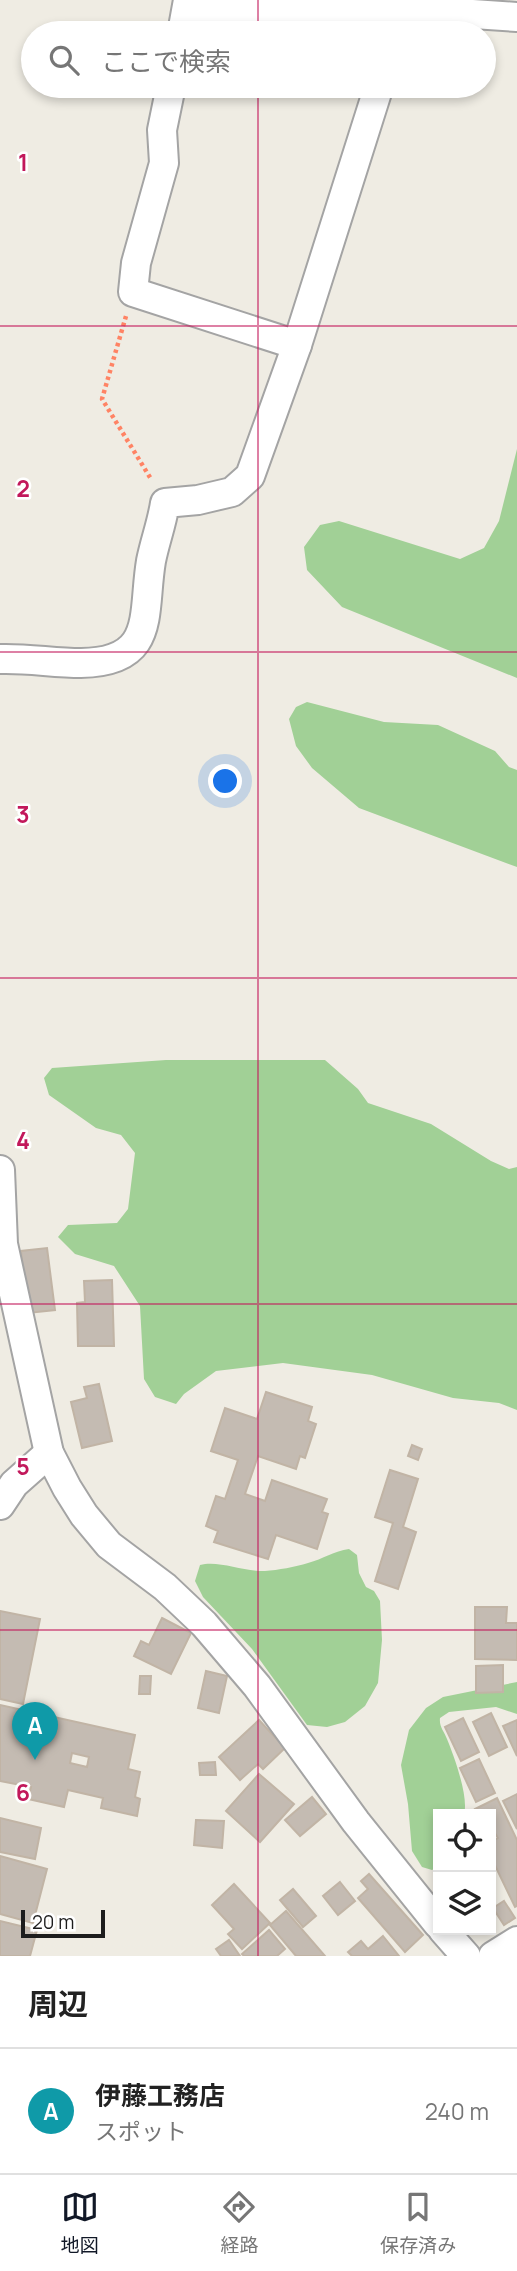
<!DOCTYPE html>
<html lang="ja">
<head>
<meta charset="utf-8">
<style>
	:root { --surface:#fff; --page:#f6f6f6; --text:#222; --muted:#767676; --line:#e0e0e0; --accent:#111827 }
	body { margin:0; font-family:Manrope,"Noto Sans JP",sans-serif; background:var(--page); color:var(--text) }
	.controls { position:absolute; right:21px; bottom:21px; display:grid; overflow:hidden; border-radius:0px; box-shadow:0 4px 10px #0003 }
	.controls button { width:63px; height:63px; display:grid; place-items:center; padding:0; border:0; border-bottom:2px solid var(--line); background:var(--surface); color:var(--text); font:35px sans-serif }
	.scale { position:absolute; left:21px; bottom:18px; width:84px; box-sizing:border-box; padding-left:7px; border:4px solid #1d1d1d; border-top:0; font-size:19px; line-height:24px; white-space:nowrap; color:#1d1d1d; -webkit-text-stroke:5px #fff; paint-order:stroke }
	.you { position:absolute; left:226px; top:782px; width:24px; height:24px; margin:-18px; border:5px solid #fff; border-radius:50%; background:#1a73e8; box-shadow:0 0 0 10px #1a73e833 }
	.badge { display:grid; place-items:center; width:46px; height:46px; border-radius:50%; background:var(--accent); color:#fff; font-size:23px; font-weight:700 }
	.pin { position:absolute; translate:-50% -58px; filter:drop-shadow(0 2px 4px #0008) }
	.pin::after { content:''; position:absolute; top:37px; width:24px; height:21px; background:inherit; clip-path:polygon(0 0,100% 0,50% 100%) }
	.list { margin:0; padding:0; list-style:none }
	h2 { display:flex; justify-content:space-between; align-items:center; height:91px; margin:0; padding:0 28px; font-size:30px }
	h2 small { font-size:23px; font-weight:400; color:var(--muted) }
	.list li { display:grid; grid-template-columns:46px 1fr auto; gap:21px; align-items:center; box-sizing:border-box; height:126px; padding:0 28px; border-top:2px solid var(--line) }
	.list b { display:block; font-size:26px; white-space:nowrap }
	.list p { margin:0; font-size:23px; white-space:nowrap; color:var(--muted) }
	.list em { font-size:23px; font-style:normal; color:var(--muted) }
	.icon { flex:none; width:38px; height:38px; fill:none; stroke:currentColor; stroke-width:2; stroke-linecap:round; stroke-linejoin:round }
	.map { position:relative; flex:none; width:517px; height:1956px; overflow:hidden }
	.search { position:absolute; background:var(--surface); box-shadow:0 4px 10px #0003; left:21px; right:21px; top:21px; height:77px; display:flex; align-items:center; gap:18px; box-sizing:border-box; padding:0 24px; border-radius:38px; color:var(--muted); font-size:26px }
	.sheet { height:217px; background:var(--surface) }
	nav { display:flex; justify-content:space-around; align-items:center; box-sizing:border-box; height:98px; border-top:2px solid var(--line); background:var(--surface); font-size:19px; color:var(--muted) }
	nav a { display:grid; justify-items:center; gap:4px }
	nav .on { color:var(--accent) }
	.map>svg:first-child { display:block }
	.forest { fill:#a1d096 }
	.building { fill:#c4bbb2; stroke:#c1b4a5; stroke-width:2; fill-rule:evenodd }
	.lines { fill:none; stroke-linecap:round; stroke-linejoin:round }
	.minor-casing { stroke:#a4a4a4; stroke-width:32 }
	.path { stroke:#ff8364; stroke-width:4.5; stroke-dasharray:3.5 3.5; stroke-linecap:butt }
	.minor { stroke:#fff; stroke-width:28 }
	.grid { fill:none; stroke:#c2185b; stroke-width:2; stroke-opacity:0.55 }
	.grid-label { font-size:23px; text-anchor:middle; font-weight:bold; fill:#c2185b; stroke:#fff; stroke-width:5; stroke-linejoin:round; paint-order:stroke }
</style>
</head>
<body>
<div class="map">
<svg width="517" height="1956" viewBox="0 0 517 1956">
	<rect width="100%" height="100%" fill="#efece3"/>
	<!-- forest -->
	<g class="forest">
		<path d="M517 449V678L342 607 307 570 304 547 320 525 339 521 460 559 484 548 499 521Z"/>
		<path d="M307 702 384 722 438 725 495 751 509 767 517 770V867L359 808 312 768 296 746 289 719 296 707Z"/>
		<path d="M166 1060H325L358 1089 368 1103 431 1124 491 1161 509 1169 517 1167V1410L499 1403 453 1398 372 1375 283 1363 216 1371 184 1394 176 1404 155 1397 144 1379 140 1306 114 1266 75 1254 58 1237 68 1225 117 1223 128 1209 135 1153 121 1135 96 1128 49 1095 44 1078 52 1068Z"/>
		<path d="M349 1549 357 1555 359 1573 366 1587 374 1591 380 1601 382 1640 378 1683 365 1706 345 1722 327 1727 307 1725 252 1649 203 1597 195 1581 200 1565C219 1560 244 1572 265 1571 278 1570 295 1567 308 1563 323 1559 334 1551 349 1549Z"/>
		<path d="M517 1682V1714L496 1707 449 1712 440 1718C439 1727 444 1731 447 1739 454 1756 469 1797 464 1814H438V1867L432 1870 422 1867 412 1851 408 1804 401 1765 409 1730 426 1708 443 1697Z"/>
	</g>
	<!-- building -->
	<g class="building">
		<path d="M47 1248 55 1310 28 1313 21 1251Z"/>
		<path d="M112 1280 114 1346H78L77 1303 85 1302 84 1281Z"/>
		<path d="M99 1384 112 1441 82 1448 71 1402 87 1398 84 1387Z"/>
		<path d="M266 1392 312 1407 308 1421 316 1424 305 1458 300 1456 296 1469 258 1456 245 1494 265 1501 272 1480 327 1499 322 1512 328 1514 317 1549 276 1535 268 1559 214 1542 218 1531 206 1526 216 1496 225 1499 238 1460 211 1451 225 1408 257 1419Z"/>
		<path d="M412 1445 422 1449 418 1460 408 1456Z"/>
		<path d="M390 1470 418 1479 403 1527 416 1532 398 1589 375 1581 393 1523 375 1517Z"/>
		<path d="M475 1607H507L506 1623H517V1660L475 1659Z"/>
		<path d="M0 1611 40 1619 23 1704 0 1699Z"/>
		<path d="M162 1618 191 1633 171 1674 134 1656 141 1641 149 1645Z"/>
		<path d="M503 1665V1692L476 1693V1666Z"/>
		<path d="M206 1671 227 1676 219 1713 198 1708Z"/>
		<path d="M140 1676H151L150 1694H139Z"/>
		<path d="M0 1705 135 1735 128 1769 140 1772 135 1797 140 1799 137 1816 101 1808 103 1798 68 1790 64 1807 28 1799 31 1787 0 1781ZM72 1753 89 1757 87 1767 70 1763Z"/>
		<path d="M491 1713 507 1747 489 1756 473 1722Z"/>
		<path d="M463 1718 479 1752 461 1761 445 1727Z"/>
		<path d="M259 1720 285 1748 263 1769 258 1764 240 1780 219 1757Z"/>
		<path d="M517 1720V1756L503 1726Z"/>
		<path d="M479 1759 495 1793 476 1802 460 1768Z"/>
		<path d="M215 1762 216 1775H200L199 1763Z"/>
		<path d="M259 1774 294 1804 260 1842 226 1811Z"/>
		<path d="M517 1794V1829L503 1801Z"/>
		<path d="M312 1797 326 1814 300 1836 285 1820Z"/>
		<path d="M497 1798 517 1840V1906L515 1907 491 1857V1842L498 1838 491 1827V1814H478L475 1809Z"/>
		<path d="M0 1818 41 1828 35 1859 0 1852Z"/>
		<path d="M196 1820 224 1821 222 1848 194 1845Z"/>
		<path d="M0 1856 47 1869 33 1923 0 1914Z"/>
		<path d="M369 1874 423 1935 405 1952 358 1898 368 1889 361 1881Z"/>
		<path d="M340 1882 355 1901 338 1915 323 1896Z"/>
		<path d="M234 1884 270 1923 242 1949 228 1934 234 1929 212 1905Z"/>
		<path d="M293 1889 316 1916 303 1927 280 1900Z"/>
		<path d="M504 1901 515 1918 504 1925 493 1908Z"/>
		<path d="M286 1911 325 1956H296L270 1925Z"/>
		<path d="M0 1921 37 1930 30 1956H0Z"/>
		<path d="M269 1930 285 1949 277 1956H244L242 1954Z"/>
		<path d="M383 1936 399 1956H352L348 1952 361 1941 368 1949Z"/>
		<path d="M229 1940 240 1956H221L216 1949Z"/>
	</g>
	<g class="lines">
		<!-- minor casing -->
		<g class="minor-casing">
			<g id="minor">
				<path d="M346 0 345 9 428 11 517 17"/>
				<path d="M188 8 345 9"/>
				<path d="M182 33 188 0"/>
				<path d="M395 33 403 10"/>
				<path d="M171 86 162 130 164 163 136 263 133 292 297 345"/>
				<path d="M0 659C27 658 54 663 81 663 157 662 142 614 151 561 155 541 162 523 165 503L198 500 232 492 250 476 297 345 379 86"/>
				<path d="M0 1170 3 1244 49 1453 67 1488 84 1515 109 1545 165 1587 204 1624 257 1686 356 1822 438 1924"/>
				<path d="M0 1505 14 1484 49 1453"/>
				<path d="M443 1930 466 1956"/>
				<path d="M493 1956 517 1941"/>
			</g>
		</g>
		<!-- path -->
		<path class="path" d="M126 316 102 399 151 479"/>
		<!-- minor -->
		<use href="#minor" class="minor"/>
	</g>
	<!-- grid -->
	<path class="grid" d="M258 0V33M258 86V1956M0 326H517M0 652H517M0 978H517M0 1304H517M0 1630H517"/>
	<g class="grid-label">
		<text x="23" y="171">1</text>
		<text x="23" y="497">2</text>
		<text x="23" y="823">3</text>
		<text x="23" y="1149">4</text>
		<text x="23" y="1475">5</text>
		<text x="23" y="1801">6</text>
	</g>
</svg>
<div class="controls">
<button><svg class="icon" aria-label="locate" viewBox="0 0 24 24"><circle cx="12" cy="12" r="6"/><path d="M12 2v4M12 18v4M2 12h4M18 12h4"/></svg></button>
<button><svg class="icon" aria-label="layers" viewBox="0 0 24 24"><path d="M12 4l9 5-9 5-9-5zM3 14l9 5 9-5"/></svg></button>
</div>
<div class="scale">20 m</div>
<div class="you"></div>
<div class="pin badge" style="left:35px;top:1760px;background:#0f9aa8">A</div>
<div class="search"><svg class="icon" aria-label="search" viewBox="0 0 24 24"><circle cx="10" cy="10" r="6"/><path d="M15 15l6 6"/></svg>ここで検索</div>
</div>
<section class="sheet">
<h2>周辺<small></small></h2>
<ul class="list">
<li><span class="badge" style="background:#0f9aa8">A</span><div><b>伊藤工務店</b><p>スポット</p></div><em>240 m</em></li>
</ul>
</section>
<nav>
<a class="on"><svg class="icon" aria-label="map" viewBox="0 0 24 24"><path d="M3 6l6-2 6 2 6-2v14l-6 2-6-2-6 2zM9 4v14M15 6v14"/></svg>地図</a>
<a><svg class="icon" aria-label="directions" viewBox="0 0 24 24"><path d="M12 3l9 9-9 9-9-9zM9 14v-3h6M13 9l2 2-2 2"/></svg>経路</a>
<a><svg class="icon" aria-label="saved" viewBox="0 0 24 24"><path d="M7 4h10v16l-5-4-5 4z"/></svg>保存済み</a>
</nav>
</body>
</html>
